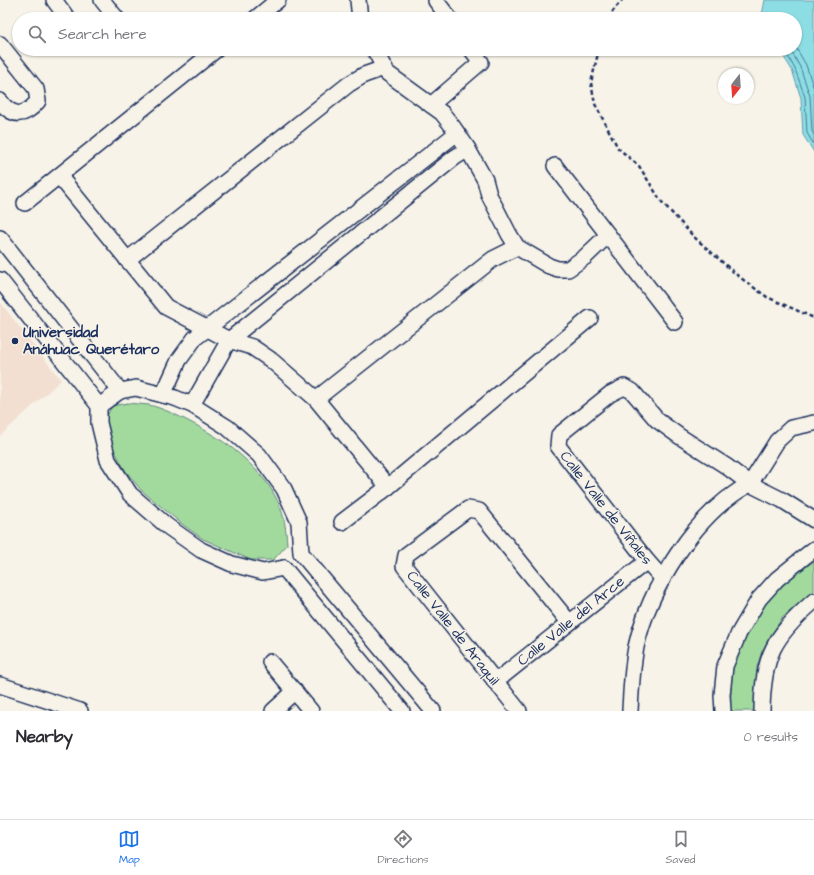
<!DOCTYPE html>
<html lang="en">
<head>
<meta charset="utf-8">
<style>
	:root { --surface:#fff; --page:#f2f2f3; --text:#2b2b33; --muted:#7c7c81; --line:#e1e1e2; --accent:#1a73e8 }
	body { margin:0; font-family:"Architects Daughter",sans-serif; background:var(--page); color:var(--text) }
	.compass { position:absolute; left:718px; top:68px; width:36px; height:36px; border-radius:50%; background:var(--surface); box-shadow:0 1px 3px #0004; rotate:197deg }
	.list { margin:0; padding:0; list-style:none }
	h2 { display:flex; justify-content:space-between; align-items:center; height:52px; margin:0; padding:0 16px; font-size:17px }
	h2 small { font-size:13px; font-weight:400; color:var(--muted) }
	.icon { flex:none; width:22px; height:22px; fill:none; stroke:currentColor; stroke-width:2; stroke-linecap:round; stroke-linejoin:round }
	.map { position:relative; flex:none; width:814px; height:711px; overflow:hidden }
	.search { position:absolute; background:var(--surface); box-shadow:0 1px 3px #0004; left:12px; right:12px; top:12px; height:44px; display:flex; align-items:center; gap:10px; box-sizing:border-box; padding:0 14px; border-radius:22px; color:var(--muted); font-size:15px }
	.sheet { height:108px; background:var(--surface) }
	nav { display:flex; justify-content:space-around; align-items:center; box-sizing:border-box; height:56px; border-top:1px solid var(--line); background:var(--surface); font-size:11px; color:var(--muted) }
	nav a { display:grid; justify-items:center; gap:2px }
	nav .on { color:var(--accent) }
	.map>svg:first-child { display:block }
	.built { fill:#f2dfd1 }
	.green { fill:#a2da9e; stroke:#5e847e }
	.water { fill:#8ddee4; stroke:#5f98ae }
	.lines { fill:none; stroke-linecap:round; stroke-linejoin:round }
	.shore { stroke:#497594; stroke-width:1 }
	.minor-casing { stroke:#1b2f5e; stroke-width:18 }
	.path { stroke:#1b2f5e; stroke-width:2.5; stroke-dasharray:4 3; stroke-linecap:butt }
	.minor { stroke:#f7f3e8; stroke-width:15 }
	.poi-dot { fill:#1b2f5e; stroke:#f7f3e8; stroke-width:1.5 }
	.labels { text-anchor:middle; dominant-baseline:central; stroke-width:3; stroke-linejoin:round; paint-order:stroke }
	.poi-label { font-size:15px; font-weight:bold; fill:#1b2f5e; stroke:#f7f3e8; text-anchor:start }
	.street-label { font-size:15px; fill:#1b2f5e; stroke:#f7f3e8 }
</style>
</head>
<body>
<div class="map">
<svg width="814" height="711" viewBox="0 0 814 711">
	<rect width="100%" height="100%" fill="#f7f3e8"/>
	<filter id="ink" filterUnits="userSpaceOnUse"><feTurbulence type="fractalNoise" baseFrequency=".025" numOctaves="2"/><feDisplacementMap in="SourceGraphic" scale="8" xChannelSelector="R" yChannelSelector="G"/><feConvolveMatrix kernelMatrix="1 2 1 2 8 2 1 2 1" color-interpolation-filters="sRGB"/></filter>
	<g filter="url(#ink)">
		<!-- built -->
		<path class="built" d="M0 302 61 380 0 436Z"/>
		<!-- green -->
		<g class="green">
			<path d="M128 403C135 404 142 404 149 405 172 410 220 437 237 452 250 463 268 481 275 496 284 512 286 527 287 545L273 560H251L203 539 182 524 141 490 125 470 111 444 105 426 108 414 112 406Z"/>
			<path d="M814 561V591L782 618 762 651 757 667 755 711H730L732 672 737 650 765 604 787 581Z"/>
		</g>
		<!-- water -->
		<path class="water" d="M765 0H814V152L803 135 801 98 792 70 779 49H795V19H764L762 15Z"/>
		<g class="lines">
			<!-- shore -->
			<g class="shore">
				<path d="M795 46 806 65 814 89"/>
				<path d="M784 49 795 69 805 97 807 133 814 145"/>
				<path d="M790 49 800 67 810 96 812 131 814 135"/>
			</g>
			<!-- minor casing -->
			<g class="minor-casing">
				<g id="minor">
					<path d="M54 0 68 19"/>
					<path d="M102 0 117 19"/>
					<path d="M358 0 360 19"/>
					<path d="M436 1 450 19"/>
					<path d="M255 19 278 0"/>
					<path d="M0 44 36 89 38 101C25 117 13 118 0 101"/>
					<path d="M374 49 387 73 442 113 453 127 466 146 485 180 489 195 509 234 517 247 549 266 558 269H568L585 257 608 235"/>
					<path d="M431 105 481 62 471 49"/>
					<path d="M555 166 675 322"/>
					<path d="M60 177 166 307 229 340 252 347 271 360 316 399 388 487"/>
					<path d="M25 203 217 49"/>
					<path d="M0 238 120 391"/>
					<path d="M127 260 349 84 364 75 384 68"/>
					<path d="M0 280 99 406V423L108 460 130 494 167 526 201 550 232 564 263 572 284 568"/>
					<path d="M163 395 179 360 195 338 457 133"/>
					<path d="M316 399 493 259 517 247"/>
					<path d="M192 405 229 340 454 158 468 149"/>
					<path d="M99 406 120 391 136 388 175 398 192 405 227 427 259 455 284 489 299 522 301 553 433 711"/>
					<path d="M750 484 777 441 791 428 814 423"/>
					<path d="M342 522 388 487 590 318"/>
					<path d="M284 568 402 711"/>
					<path d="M663 579 647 561 558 446 559 435 610 394 624 387 632 391 657 420 679 436 726 466 750 484 782 500 814 520"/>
					<path d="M270 662 311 711"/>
					<path d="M495 682 647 561"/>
					<path d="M0 685 80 711"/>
					<path d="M273 711 295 691"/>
					<path d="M519 711 404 566 406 555 468 509 479 511 569 622"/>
					<path d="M630 711C631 689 632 669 636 647 649 588 696 512 750 484"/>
					<path d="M723 711 722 695 725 666 739 633 759 599 777 579 814 549"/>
					<path d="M762 711C763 656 773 637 814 601"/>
				</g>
			</g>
			<!-- path -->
			<g class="path">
				<path d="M610 19 613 11 622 0"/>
				<path d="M599 49 591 83 595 104 618 148 639 166 661 201 694 237 738 276 767 297 814 318"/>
			</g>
			<!-- minor -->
			<use href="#minor" class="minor"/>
		</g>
	</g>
	<!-- markers -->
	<circle class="poi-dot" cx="15" cy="341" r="4"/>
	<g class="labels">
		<!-- poi labels -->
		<g class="poi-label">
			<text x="23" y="332">Universidad<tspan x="23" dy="17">Anáhuac Querétaro</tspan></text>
		</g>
		<!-- street labels -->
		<g class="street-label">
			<text transform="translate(606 508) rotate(52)">Calle Valle de Viñales</text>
			<text transform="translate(571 621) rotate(-39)">Calle Valle del Arce</text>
			<text transform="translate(453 628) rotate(52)">Calle Valle de Araquil</text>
		</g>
	</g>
</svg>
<svg class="compass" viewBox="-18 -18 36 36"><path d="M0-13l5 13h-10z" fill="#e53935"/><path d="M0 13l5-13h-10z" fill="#7c7c81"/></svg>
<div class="search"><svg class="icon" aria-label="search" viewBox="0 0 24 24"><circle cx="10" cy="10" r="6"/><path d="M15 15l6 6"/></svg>Search here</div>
</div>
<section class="sheet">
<h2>Nearby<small>0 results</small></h2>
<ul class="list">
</ul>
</section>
<nav>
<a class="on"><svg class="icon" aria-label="map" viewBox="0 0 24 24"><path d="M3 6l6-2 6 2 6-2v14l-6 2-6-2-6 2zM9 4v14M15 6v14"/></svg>Map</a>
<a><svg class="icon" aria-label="directions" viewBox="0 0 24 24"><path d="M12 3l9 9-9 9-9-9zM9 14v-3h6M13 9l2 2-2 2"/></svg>Directions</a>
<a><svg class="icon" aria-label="saved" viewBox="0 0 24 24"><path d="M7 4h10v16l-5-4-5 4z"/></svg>Saved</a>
</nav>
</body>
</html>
